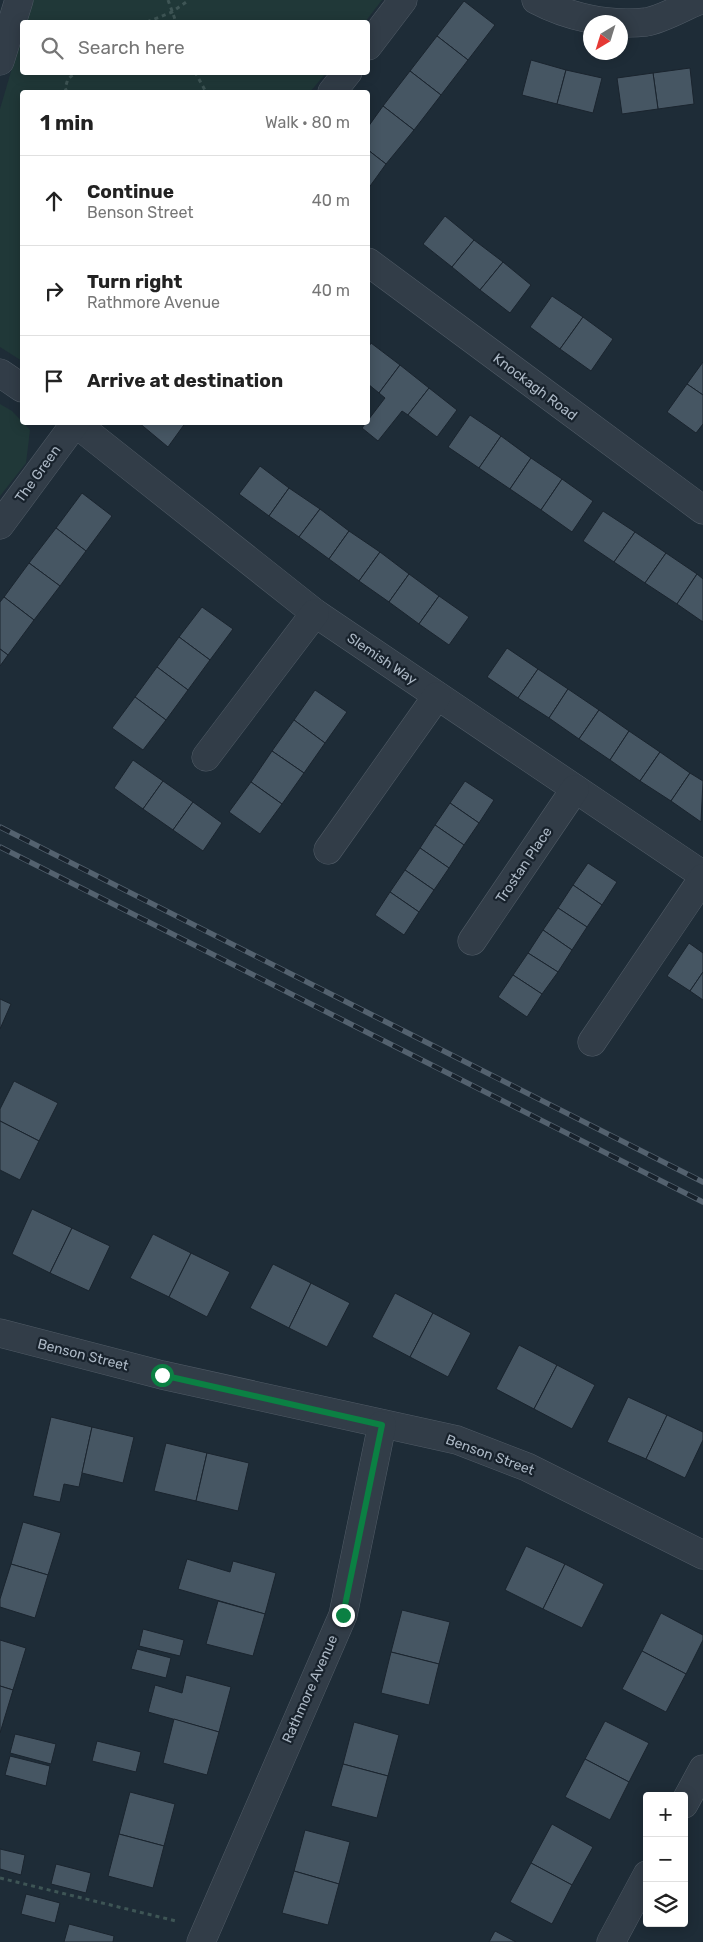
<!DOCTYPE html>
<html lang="en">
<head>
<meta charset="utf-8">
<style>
	:root { --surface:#fff; --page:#f2f2f2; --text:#222; --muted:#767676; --line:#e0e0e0 }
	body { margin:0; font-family:Rubik,sans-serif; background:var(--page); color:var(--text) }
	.controls { position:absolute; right:15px; bottom:15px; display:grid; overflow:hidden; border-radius:5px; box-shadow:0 2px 12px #0003 }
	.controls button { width:45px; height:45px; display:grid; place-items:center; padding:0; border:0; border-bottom:1px solid var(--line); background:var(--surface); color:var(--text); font:25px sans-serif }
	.compass { position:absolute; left:583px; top:15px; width:45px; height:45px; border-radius:50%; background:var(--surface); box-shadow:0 2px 12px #0003; rotate:218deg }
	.stop { position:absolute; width:15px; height:15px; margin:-11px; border:4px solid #0b8043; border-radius:50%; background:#fff }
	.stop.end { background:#0b8043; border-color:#fff; box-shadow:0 1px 5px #0008 }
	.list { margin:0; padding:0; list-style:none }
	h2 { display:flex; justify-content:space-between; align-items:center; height:65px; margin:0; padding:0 20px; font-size:21px }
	h2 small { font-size:16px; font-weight:400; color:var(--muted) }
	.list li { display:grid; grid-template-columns:32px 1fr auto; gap:15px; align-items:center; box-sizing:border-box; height:90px; padding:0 20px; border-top:1px solid var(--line) }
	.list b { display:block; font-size:19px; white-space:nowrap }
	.list p { margin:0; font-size:16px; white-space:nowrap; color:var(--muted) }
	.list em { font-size:16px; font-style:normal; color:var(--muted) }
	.icon { flex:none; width:28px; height:28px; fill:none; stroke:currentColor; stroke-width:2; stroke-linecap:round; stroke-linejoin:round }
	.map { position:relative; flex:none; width:703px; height:1942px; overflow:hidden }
	.search { position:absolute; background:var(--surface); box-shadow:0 2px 12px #0003; left:20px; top:20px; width:350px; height:55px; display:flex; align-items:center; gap:12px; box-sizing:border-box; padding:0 18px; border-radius:5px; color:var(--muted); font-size:19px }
	.panel { position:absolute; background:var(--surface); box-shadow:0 2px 12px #0003; left:20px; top:90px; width:350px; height:335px; border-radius:5px }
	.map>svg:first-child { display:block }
	.green { fill:#203838 }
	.building { fill:#465663; stroke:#1a242e }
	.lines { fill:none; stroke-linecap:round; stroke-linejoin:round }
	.minor-casing { stroke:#505b66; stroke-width:29 }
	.path { stroke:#3e5555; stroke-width:3; stroke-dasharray:4 4; stroke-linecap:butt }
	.minor { stroke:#323d48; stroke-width:28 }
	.rail-casing { stroke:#54626f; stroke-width:5.5 }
	.rail { stroke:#18222c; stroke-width:4; stroke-dasharray:11; stroke-linecap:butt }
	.route { stroke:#0b8043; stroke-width:6 }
	.labels { text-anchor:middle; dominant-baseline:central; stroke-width:4.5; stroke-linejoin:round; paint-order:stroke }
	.street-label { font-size:14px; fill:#acb8c5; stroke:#18222c }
</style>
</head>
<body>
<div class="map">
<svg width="703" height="1942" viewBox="0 0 703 1942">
	<rect width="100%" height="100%" fill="#1e2c37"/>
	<!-- green -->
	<g class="green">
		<path d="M32 0H382L365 22H26Z"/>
		<path d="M22 34V72L326 73 310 92H22V361L0 347V109Z"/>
		<path d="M0 404 12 411 30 430 26 463 0 496Z"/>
	</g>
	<!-- building -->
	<g class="building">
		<path d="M464 1 495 25 468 60 437 36Z"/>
		<path d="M437 36 468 60 441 95 410 71Z"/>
		<path d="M531 60 566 70 557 104 522 95Z"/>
		<path d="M690 68 694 104 658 109 653 73Z"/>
		<path d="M566 70 602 78 593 113 557 104Z"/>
		<path d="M410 71 441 95 414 130 383 106Z"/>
		<path d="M653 73 658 109 622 114 617 78Z"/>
		<path d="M383 106 414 130 386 164 368 150V127Z"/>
		<path d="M368 150 386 164 368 189Z"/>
		<path d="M445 216 474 240 452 267 423 244Z"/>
		<path d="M474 240 503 262 480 290 452 267Z"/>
		<path d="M503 262 531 285 510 313 480 290Z"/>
		<path d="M552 296 583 317 560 349 530 327Z"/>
		<path d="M583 317 613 339 591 371 560 349Z"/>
		<path d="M371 343 400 365 379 393 368 384V348Z"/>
		<path d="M703 362V395L687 384Z"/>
		<path d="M400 365 429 388 408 415 402 411 378 441 362 428 385 398 379 393Z"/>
		<path d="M687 384 703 395V424L696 433 667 412Z"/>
		<path d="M429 388 457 410 437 437 408 415Z"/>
		<path d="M470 415 501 436 479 468 448 447Z"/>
		<path d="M138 422H186L168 447Z"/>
		<path d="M501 436 531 458 510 489 479 468Z"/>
		<path d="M531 458 562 479 541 510 510 489Z"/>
		<path d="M260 466 289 488 269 516 239 494Z"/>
		<path d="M562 479 593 501 572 532 541 510Z"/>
		<path d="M289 488 320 509 299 537 269 516Z"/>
		<path d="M82 493 112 516 86 551 56 528Z"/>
		<path d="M320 509 349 531 329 559 299 537Z"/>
		<path d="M603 511 635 532 614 562 583 541Z"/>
		<path d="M56 528 86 551 60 586 29 563Z"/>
		<path d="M349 531 380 552 359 581 329 559Z"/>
		<path d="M635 532 666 553 645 583 614 562Z"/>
		<path d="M380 552 409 574 389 602 359 581Z"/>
		<path d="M666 553 697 574 677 604 645 583Z"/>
		<path d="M29 563 60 586 34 620 4 597Z"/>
		<path d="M409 574 439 596 419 624 389 602Z"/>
		<path d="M697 574 703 579V622L677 604Z"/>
		<path d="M439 596 469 617 449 645 419 624Z"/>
		<path d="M4 597 34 620 8 655 0 649V602Z"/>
		<path d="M202 607 233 629 210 660 179 637Z"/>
		<path d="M179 637 210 660 188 690 157 667Z"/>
		<path d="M507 648 538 669 518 698 487 677Z"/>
		<path d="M0 649 8 655 0 666Z"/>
		<path d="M157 667 188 690 166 720 135 697Z"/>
		<path d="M538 669 568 689 549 718 518 698Z"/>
		<path d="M568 689 599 710 579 739 549 718Z"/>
		<path d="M315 690 347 712 325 743 294 720Z"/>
		<path d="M135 697 166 720 143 750 112 728Z"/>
		<path d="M599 710 629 731 610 760 579 739Z"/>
		<path d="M294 720 325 743 304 773 272 751Z"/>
		<path d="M629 731 660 752 640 781 610 760Z"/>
		<path d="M272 751 304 773 282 804 251 782Z"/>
		<path d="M660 752 690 773 671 801 640 781Z"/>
		<path d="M133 760 163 781 143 809 114 788Z"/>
		<path d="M690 773 703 781 701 822 671 801Z"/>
		<path d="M163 781 193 802 173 830 143 809Z"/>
		<path d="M465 781 494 800 479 823 450 803Z"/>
		<path d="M251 782 282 804 260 834 229 812Z"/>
		<path d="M193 802 222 823 203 851 173 830Z"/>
		<path d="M450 803 479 823 464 845 435 825Z"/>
		<path d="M435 825 464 845 449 868 420 848Z"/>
		<path d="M420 848 449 868 434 890 405 870Z"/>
		<path d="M588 863 617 882 602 905 573 885Z"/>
		<path d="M405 870 434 890 419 912 390 892Z"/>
		<path d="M573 885 602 905 587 927 558 908Z"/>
		<path d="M390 892 419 912 404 935 375 915Z"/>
		<path d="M558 908 587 927 572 950 543 930Z"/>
		<path d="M543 930 572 950 558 972 528 953Z"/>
		<path d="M689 943 703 953V972L690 991 667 976Z"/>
		<path d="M528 953 558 972 542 994 513 975Z"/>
		<path d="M703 972V1000L690 991Z"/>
		<path d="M513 975 542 994 527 1017 498 997Z"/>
		<path d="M0 999 11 1004 0 1029Z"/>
		<path d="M14 1081 58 1103 39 1141 0 1121V1109Z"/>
		<path d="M0 1121 39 1141 20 1180 0 1170Z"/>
		<path d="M32 1209 72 1228 50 1273 12 1254Z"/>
		<path d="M72 1228 110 1246 89 1291 50 1273Z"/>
		<path d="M153 1234 191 1253 169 1297 130 1278Z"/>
		<path d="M191 1253 230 1272 207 1317 169 1297Z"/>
		<path d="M273 1264 311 1283 289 1328 250 1308Z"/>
		<path d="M311 1283 350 1303 327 1347 289 1328Z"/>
		<path d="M395 1293 433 1313 410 1357 372 1337Z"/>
		<path d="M433 1313 471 1333 448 1377 410 1357Z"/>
		<path d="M519 1345 557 1365 534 1409 496 1389Z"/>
		<path d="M557 1365 595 1385 572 1429 534 1409Z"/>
		<path d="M628 1397 667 1415 646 1459 607 1442Z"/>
		<path d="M667 1415 703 1432V1440L685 1478 646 1459Z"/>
		<path d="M51 1417 92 1427 79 1487 64 1484 60 1502 33 1496Z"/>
		<path d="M92 1427 134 1437 123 1483 82 1473Z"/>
		<path d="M166 1443 207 1453 196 1501 154 1491Z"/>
		<path d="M207 1453 249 1463 238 1511 196 1501Z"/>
		<path d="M23 1522 61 1533 48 1575 11 1564Z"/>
		<path d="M526 1546 565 1564 543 1609 505 1590Z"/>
		<path d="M187 1559 230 1572 233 1561 276 1573 265 1614 178 1589Z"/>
		<path d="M11 1564 48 1575 35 1618 0 1607V1599Z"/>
		<path d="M565 1564 604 1584 582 1628 543 1609Z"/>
		<path d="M218 1601 265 1614 253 1656 206 1644Z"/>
		<path d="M402 1610 450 1622 439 1664 391 1652Z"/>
		<path d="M661 1613 703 1635V1640L686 1674 642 1651Z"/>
		<path d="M143 1629 184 1640 180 1656 139 1646Z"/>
		<path d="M0 1640 26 1648 13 1690 0 1686Z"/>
		<path d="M137 1649 171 1658 166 1678 131 1669Z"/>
		<path d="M642 1651 686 1674 666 1712 622 1689Z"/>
		<path d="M391 1652 439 1664 429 1705 381 1693Z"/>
		<path d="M186 1675 231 1687 219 1732 148 1712 155 1685 182 1693Z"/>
		<path d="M0 1686 13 1690 0 1733Z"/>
		<path d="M174 1719 219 1732 207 1775 163 1763Z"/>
		<path d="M605 1721 649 1743 629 1782 585 1759Z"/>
		<path d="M354 1722 399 1735 388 1776 343 1764Z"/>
		<path d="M15 1734 56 1744 51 1764 10 1753Z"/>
		<path d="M97 1741 141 1752 136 1772 92 1761Z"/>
		<path d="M10 1756 50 1766 46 1786 5 1775Z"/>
		<path d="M585 1759 629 1782 610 1820 565 1797Z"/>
		<path d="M343 1764 388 1776 377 1818 331 1806Z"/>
		<path d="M130 1792 175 1804 164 1846 119 1834Z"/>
		<path d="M552 1824 593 1847 572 1885 531 1863Z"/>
		<path d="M305 1830 350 1842 339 1884 294 1871Z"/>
		<path d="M119 1834 164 1846 153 1888 108 1876Z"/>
		<path d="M0 1849 25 1855 21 1875 0 1869Z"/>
		<path d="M531 1863 572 1885 552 1924 510 1902Z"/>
		<path d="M56 1864 91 1873 86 1893 51 1884Z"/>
		<path d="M294 1871 339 1884 328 1925 282 1913Z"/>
		<path d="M26 1894 60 1903 55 1923 21 1914Z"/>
		<path d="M69 1924 114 1936 113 1942H64Z"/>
		<path d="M495 1931 516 1942H489Z"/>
	</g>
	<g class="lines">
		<!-- minor casing -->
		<g class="minor-casing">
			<g id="minor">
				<path d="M536 0C568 17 609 26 646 22 661 20 685 6 700 0"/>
				<path d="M368 46 403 0"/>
				<path d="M0 61 19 0"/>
				<path d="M332 92 348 72"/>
				<path d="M368 262 703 510"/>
				<path d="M0 373 22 388"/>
				<path d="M74 422 315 613 703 875"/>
				<path d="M0 525 76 422"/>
				<path d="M206 757 315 613"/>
				<path d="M328 850 437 696"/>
				<path d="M472 941 575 789"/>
				<path d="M592 1042 703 878"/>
				<path d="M0 1333 162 1375 457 1440 527 1467 703 1555"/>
				<path d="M684 1804 703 1769"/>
				<path d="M201 1942 343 1615 382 1425"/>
				<path d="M611 1942 647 1875"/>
			</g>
		</g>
		<!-- path -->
		<g class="path">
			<path d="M168 0 176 22"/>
			<path d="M147 22 172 12 189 0"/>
			<path d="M195 72 206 92"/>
			<path d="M67 92 65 88 68 79 76 72"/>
			<path d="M0 1878 176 1921"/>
		</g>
		<!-- minor -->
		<use href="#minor" class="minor"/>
		<!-- rail casing -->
		<g class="rail-casing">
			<g id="rail">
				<path d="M0 827 703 1182"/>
				<path d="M0 847 703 1202"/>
			</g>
		</g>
		<!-- rail -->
		<use href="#rail" class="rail"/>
	</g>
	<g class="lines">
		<!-- route -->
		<path class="route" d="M162 1375 382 1425 343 1615"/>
	</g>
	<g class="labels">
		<!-- street labels -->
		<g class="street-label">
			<text transform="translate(535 387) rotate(37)">Knockagh Road</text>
			<text transform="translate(38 474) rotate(-54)">The Green</text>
			<text transform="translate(382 659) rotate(34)">Slemish Way</text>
			<text transform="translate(524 865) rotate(-56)">Trostan Place</text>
			<text transform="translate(83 1355) rotate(14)">Benson Street</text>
			<text transform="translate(490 1455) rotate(20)">Benson Street</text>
			<text transform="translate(310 1689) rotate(-66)">Rathmore Avenue</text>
		</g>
	</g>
</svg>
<div class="controls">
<button>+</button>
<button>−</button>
<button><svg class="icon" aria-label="layers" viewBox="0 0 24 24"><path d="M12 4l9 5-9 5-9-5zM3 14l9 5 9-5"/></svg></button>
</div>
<svg class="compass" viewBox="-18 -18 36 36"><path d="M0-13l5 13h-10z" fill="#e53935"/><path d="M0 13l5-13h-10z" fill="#767676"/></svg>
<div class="stop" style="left:162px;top:1375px"></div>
<div class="stop end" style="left:343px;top:1615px"></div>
<div class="search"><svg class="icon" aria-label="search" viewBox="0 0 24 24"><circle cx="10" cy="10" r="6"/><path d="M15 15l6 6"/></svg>Search here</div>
<section class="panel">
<h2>1 min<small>Walk · 80 m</small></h2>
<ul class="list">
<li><svg class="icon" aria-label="ahead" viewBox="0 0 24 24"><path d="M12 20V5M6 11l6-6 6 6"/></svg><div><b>Continue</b><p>Benson Street</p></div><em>40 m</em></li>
<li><svg class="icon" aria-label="right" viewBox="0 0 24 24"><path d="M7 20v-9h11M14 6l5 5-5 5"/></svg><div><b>Turn right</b><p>Rathmore Avenue</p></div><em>40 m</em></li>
<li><svg class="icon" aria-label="arrive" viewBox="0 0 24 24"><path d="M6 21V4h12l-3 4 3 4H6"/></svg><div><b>Arrive at destination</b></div></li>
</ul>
</section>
</div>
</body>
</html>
